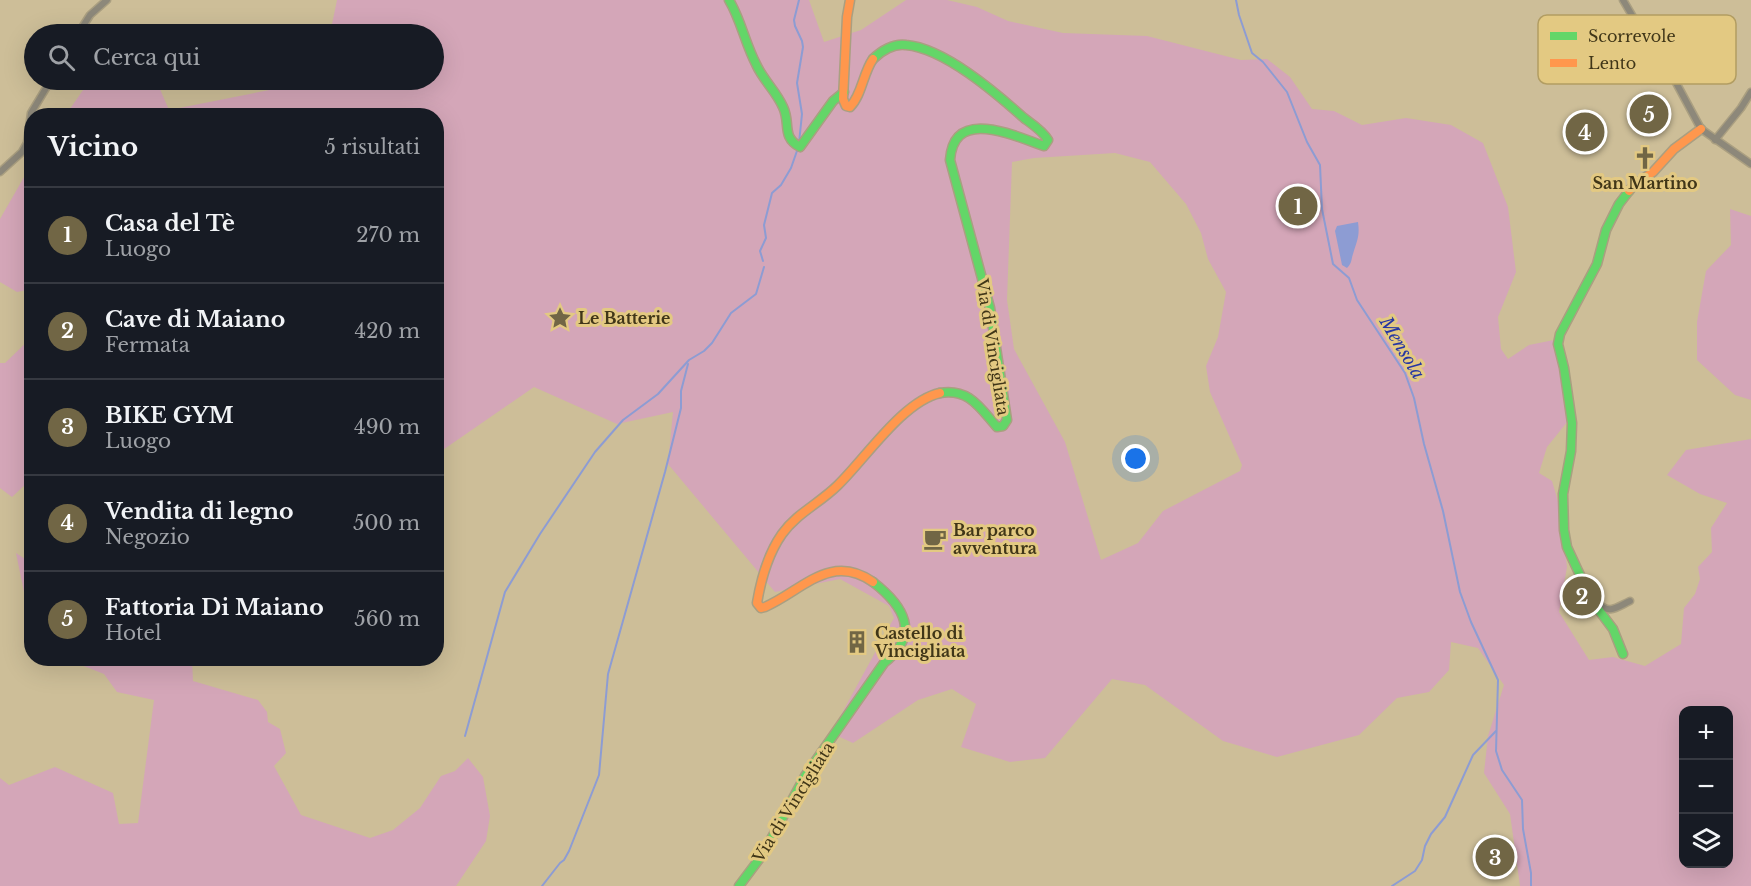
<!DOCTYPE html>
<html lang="it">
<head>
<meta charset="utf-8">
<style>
	:root { --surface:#171b24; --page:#242831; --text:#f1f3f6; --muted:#9ea1a6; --line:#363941; --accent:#716645 }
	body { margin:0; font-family:"Libre Baskerville",serif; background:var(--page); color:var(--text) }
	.controls { position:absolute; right:18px; bottom:18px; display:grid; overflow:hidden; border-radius:12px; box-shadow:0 6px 24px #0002 }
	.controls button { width:54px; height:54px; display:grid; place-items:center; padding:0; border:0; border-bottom:2px solid var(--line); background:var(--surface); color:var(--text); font:30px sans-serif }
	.you { position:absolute; left:1136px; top:459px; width:21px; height:21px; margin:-15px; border:4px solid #fff; border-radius:50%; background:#1a73e8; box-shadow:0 0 0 9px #1a73e833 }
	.badge { display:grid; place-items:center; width:39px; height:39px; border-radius:50%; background:var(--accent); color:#fff; font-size:20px; font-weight:700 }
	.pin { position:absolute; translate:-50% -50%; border:3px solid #fff; box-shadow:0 2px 6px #0006 }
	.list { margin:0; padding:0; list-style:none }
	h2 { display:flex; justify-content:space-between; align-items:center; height:78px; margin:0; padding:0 24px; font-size:26px }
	h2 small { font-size:20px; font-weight:400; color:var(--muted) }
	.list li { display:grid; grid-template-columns:39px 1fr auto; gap:18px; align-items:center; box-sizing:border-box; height:96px; padding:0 24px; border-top:2px solid var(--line) }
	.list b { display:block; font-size:22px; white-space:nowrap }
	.list p { margin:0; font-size:20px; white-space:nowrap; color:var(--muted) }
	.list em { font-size:20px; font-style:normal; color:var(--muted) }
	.icon { flex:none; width:33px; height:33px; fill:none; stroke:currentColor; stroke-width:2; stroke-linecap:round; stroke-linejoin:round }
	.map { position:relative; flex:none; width:1751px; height:886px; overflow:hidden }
	.search { position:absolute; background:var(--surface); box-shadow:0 6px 24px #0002; left:24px; top:24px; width:420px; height:66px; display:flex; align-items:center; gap:15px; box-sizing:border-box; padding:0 21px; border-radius:33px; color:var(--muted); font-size:22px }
	.panel { position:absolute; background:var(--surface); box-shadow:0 6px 24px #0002; left:24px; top:108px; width:420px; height:558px; border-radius:24px }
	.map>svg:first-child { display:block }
	.green { fill:#d4a6b8; fill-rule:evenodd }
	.water { fill:#8d9cd3 }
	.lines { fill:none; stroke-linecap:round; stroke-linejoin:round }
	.stream { stroke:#8d9cd3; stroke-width:2 }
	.street-casing { stroke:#aa9f81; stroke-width:9 }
	.fast-casing { stroke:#aa9f81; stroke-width:11 }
	.slow-casing { stroke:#aa9f81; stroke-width:11 }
	.street { stroke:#8d887a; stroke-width:6 }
	.fast { stroke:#63d668; stroke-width:8 }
	.slow { stroke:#ff974d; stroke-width:8 }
	.labels { text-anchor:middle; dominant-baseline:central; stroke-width:6; stroke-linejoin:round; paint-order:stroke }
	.poi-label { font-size:16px; font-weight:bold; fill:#403618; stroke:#e3c982; text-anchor:start }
	.street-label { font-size:16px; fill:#403618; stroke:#e3c982 }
	.water-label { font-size:18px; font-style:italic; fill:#2636a3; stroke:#e3c982 }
	.key { fill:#e3c982; stroke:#b29d62; stroke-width:1.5 }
	.key-label { font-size:16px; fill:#403618 }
</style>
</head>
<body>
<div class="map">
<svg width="1751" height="886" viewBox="0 0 1751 886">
	<rect width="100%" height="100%" fill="#cdbe98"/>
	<!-- green -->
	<g class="green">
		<path d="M337 0H809L824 42 861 30 906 0H947L977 7 1008 21 1063 33 1147 36 1241 60 1267 59 1290 77 1312 109 1334 111 1362 125 1406 118 1451 125 1483 143 1508 207 1516 272 1498 317 1501 349 1508 359 1529 345 1554 340 1568 421 1547 447 1539 473 1552 481 1559 505 1567 567 1559 612 1589 660 1613 657 1645 666 1681 644 1684 608 1695 594 1700 579 1698 567 1712 552 1711 528 1727 503 1700 494 1667 475 1686 450 1751 439V886H1520L1510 814 1484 773 1488 736 1504 685 1478 648 1451 642 1449 670 1429 692 1397 698 1359 735 1277 757 1223 741 1145 685 1112 679 1045 758 1010 762 961 747 976 704 952 689 918 700 853 743 831 733 894 618 889 606 840 579 775 592 668 464 673 412 617 424 534 387 437 454 436 116H65L90 80H156L169 110 320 80H434V34H330ZM1115 153 1150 162 1186 204 1201 233 1208 259 1226 292 1218 337 1206 366 1210 392 1242 465 1240 471 1163 511 1138 543 1101 560 1065 442 1014 349 1007 300 1012 162 1034 158ZM1684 710H1728V864H1684Z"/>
		<path d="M31 165V289L17 292 0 282V219Z"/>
		<path d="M1730 209 1751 216V400L1735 395 1697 360V322L1706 271 1731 245Z"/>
		<path d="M31 338V482L29 481 12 497 0 488V363H5Z"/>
		<path d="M16 553 31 563V626Z"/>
		<path d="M66 659H192L193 681 258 700 267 712 268 722 280 729 286 753 274 766 301 815 370 838 393 830 420 808 441 776 455 771 468 758 483 777 490 816 486 841 456 886H0V778L9 785 55 767 113 793 119 824 138 823 154 700 117 692 104 674Z"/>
	</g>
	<!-- water -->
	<path class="water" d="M1358 222C1360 236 1357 241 1353 254 1351 260 1352 263 1347 268L1342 265 1335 231 1337 226Z"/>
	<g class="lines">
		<!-- stream -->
		<g class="stream">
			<path d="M1236 0 1239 15 1252 53 1263 62 1287 92 1307 142 1320 165 1322 209 1333 264 1349 278 1357 300 1405 373 1414 398 1424 444 1443 511 1460 592 1471 622 1498 680 1496 751 1502 770 1522 800 1523 829 1531 873V886"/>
			<path d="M799 143 802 114 797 83 803 47 802 41 795 26 794 20 799 0"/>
			<path d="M763 261 760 251 766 238 764 225 772 193 781 185 791 168 798 148"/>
			<path d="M465 736 505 592 540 534 595 452 623 420 658 394 689 360 704 351 712 343 731 313 756 294 764 267"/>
			<path d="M542 886 560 863 564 860 569 851 599 775 608 674 665 472 681 408V391L688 364"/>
			<path d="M1392 886 1415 871 1422 860 1425 846 1431 834 1445 817 1473 755 1496 731"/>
		</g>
		<!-- street casing -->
		<g class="street-casing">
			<g id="street">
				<path d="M1623 0 1646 39 1673 77 1701 129 1751 164"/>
				<path d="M78 34 90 15 107 0"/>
				<path d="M1715 140 1741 108 1751 92"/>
				<path d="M0 172 22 152 27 143 31 113 51 80"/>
				<path d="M1598 603C1609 615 1617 607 1630 601"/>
			</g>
		</g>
		<!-- fast casing -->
		<g class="fast-casing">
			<g id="fast">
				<path d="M729 0C741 20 745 43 756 64 763 80 776 91 783 107 791 123 781 137 800 147L833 101 844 92"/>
				<path d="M873 59C881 51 894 43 906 45 944 48 996 93 1024 118 1032 124 1043 131 1048 140L1044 146C1014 136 954 106 950 160L990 308 1007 420 1003 426 997 427C980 408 969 388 940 393"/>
				<path d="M1623 654 1613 629 1592 601 1567 547 1564 530 1563 494 1571 451 1572 423 1564 368 1558 344 1560 334 1597 264 1606 230 1619 204 1629 191"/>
				<path d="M739 886 763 854 805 776 884 663C921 634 904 606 873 582"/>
			</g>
		</g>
		<!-- slow casing -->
		<g class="slow-casing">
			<g id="slow">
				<path d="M850 0 847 17 843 99 846 106 850 107C862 95 863 73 873 59"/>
				<path d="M1629 191 1633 186 1653 172 1674 149 1701 129"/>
				<path d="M873 582C830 552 802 591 765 607L761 608 757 603C761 579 768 554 782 534 797 513 820 503 838 485 865 459 903 401 940 393"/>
			</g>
		</g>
		<!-- street -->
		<use href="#street" class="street"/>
		<!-- fast -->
		<use href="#fast" class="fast"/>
		<!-- slow -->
		<use href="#slow" class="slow"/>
	</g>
	<!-- icons -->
	<defs>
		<g id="church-bare" transform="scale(1.8)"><path d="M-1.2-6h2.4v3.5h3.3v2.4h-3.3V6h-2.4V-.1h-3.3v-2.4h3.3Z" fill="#716645" stroke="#e3c982" stroke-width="2.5" paint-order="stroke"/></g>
		<g id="sight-bare" transform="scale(1.8)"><path d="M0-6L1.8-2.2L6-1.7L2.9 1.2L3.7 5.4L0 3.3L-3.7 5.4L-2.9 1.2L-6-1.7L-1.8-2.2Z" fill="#716645" stroke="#e3c982" stroke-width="2.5" paint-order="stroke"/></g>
		<g id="cafe-bare" transform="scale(1.8)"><path d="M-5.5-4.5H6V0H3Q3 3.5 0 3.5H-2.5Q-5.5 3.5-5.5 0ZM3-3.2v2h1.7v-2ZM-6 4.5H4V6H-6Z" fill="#716645" stroke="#e3c982" stroke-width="2.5" paint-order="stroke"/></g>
		<g id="building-bare" transform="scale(1.8)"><path d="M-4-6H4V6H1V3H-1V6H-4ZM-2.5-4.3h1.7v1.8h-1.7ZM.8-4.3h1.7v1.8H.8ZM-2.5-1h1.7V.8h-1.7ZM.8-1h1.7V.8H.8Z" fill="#716645" stroke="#e3c982" stroke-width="2.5" paint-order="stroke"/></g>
	</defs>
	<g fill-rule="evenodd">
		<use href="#church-bare" x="1645" y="158"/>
		<use href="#sight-bare" x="560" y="318"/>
		<use href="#cafe-bare" x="935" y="539"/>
		<use href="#building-bare" x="857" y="642"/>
	</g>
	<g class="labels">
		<!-- poi labels -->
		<g class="poi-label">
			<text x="1645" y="183" text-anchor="middle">San Martino</text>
			<text x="578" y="318">Le Batterie</text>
			<text x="953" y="530">Bar parco<tspan x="953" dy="18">avventura</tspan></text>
			<text x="875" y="633">Castello di<tspan x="875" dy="18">Vincigliata</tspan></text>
		</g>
		<!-- street labels -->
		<g class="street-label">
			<text transform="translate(993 347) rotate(81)">Via di Vincigliata</text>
			<text transform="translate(793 802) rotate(-58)">Via di Vincigliata</text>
		</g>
		<!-- water labels -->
		<g class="water-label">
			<text transform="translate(1402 348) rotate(59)">Mensola</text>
		</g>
	</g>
	<!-- legend -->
	<rect x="1538" y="15" width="198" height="69" rx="9" class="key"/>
	<rect x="1550" y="32" width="27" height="8" fill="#63d668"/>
	<rect x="1550" y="59" width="27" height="8" fill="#ff974d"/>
	<g class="key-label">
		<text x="1588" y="42">Scorrevole</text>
		<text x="1588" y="69">Lento</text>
	</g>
</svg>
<div class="controls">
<button>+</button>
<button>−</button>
<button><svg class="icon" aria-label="layers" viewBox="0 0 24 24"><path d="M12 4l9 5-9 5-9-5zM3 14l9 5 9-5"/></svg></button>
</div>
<div class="you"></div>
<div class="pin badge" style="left:1298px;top:206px">1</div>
<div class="pin badge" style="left:1582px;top:596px">2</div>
<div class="pin badge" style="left:1495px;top:857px">3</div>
<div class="pin badge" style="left:1585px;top:132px">4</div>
<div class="pin badge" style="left:1649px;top:114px">5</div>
<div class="search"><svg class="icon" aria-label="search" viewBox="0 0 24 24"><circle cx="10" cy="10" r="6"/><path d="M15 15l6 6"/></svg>Cerca qui</div>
<section class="panel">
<h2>Vicino<small>5 risultati</small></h2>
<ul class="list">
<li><span class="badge">1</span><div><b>Casa del Tè</b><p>Luogo</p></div><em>270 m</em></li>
<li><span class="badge">2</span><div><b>Cave di Maiano</b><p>Fermata</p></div><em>420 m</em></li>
<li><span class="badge">3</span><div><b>BIKE GYM</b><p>Luogo</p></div><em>490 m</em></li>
<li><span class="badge">4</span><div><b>Vendita di legno</b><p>Negozio</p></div><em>500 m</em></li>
<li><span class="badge">5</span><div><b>Fattoria Di Maiano</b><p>Hotel</p></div><em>560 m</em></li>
</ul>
</section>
</div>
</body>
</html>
